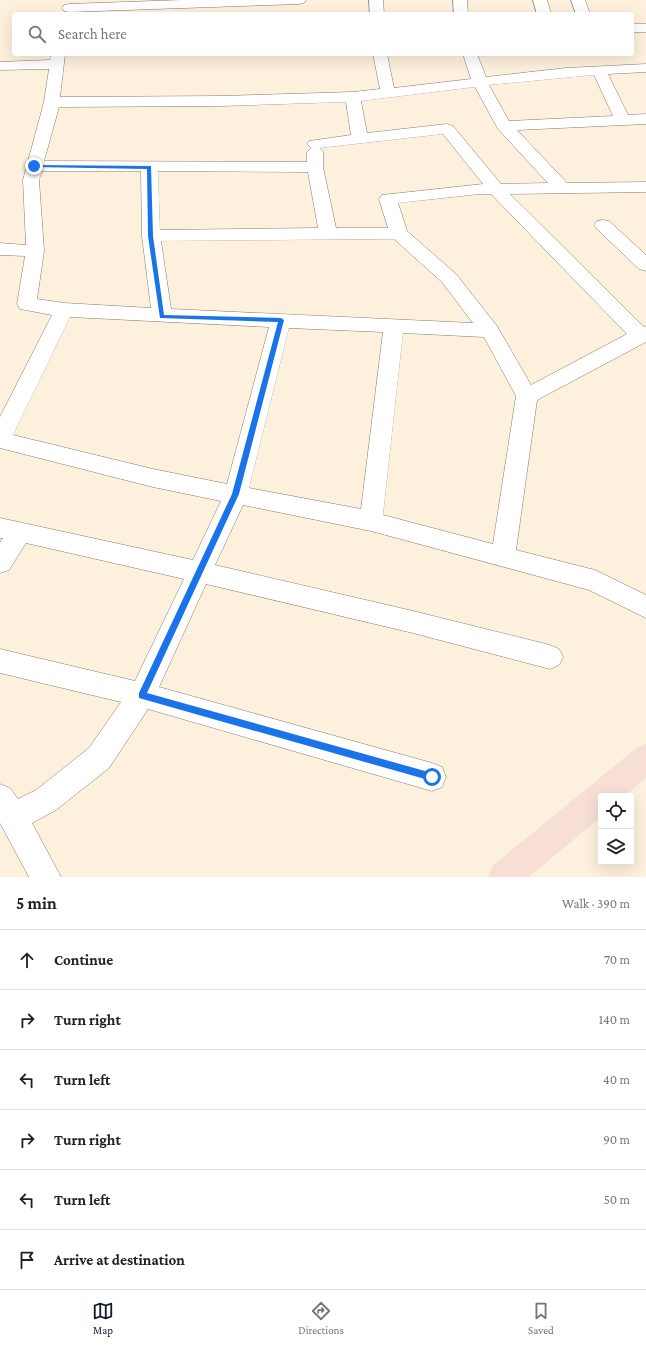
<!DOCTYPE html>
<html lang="en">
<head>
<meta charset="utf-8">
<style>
	:root { --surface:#fff; --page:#f2f2f2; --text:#222; --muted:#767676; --line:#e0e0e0; --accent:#111827 }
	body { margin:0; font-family:"Crimson Pro",serif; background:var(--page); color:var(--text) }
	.controls { position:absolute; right:12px; bottom:12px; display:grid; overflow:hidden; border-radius:4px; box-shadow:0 4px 16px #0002 }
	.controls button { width:36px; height:36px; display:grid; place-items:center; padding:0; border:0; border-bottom:1px solid var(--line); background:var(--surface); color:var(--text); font:20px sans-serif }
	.stop { position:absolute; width:12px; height:12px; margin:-9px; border:3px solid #1a73e8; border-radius:50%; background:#fff }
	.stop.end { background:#1a73e8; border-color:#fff; box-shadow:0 1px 4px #0008 }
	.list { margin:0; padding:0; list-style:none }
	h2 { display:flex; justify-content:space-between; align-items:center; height:52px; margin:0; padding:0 16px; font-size:17px }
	h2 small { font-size:13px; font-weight:400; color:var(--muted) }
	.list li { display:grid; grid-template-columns:26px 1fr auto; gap:12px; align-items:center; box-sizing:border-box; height:60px; padding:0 16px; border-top:1px solid var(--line) }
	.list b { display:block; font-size:15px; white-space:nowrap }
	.list em { font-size:13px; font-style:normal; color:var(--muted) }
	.icon { flex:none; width:22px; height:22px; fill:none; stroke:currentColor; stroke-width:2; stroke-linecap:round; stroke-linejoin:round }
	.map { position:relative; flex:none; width:646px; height:877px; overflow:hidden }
	.search { position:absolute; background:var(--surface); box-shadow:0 4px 16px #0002; left:12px; right:12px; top:12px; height:44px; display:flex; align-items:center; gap:10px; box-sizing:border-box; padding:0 14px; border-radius:4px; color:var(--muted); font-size:15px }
	.sheet { height:412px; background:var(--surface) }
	nav { display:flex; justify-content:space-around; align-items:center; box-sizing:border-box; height:56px; border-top:1px solid var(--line); background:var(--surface); font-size:11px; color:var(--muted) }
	nav a { display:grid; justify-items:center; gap:2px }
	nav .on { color:var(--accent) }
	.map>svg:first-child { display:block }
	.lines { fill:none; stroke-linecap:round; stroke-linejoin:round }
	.minor-casing { stroke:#857a69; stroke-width:1 }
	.major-casing { stroke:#e0dfde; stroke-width:1 }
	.minor { fill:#fff; fill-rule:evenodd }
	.major { fill:#f7dfd6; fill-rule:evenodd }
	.route { fill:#1a73e8 }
</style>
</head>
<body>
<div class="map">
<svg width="646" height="877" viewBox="0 0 646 877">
	<rect width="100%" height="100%" fill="#fdf1dd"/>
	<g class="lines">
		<!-- minor casing -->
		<g class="minor-casing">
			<g id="minor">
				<path d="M182 0H306L304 3 299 4 69 12 64 11 62 8 64 5 69 4Z"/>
				<path d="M369 0H383L384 14H370Z"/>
				<path d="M453 0H467L468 14H454Z"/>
				<path d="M533 0H547L551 14H537Z"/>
				<path d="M571 0H585L590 14H576Z"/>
				<rect x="632" y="24" width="14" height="8"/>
				<path d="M51 54H65L60 97 221 96 353 92 380 89 373 54H387L394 88 471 79 463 54H477L486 77 566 68 646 64V72L608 74 628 115 646 114V124L517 130 567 183 646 182V192L510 194 644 327 646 326V342L537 400 516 550 595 570 646 595V618L589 590 371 531 243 505 215 565 413 611 550 645 559 649 563 657 559 665 550 669 413 633 206 584 159 687 432 763 442 767 446 777 442 787 432 791 148 709 109 768 56 810 32 823 61 877H29L0 823V784L10 788 18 799 36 790 89 748 121 702 0 673V649L135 681 184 579 26 543 9 570 0 573V543L3 538H0V518L193 560 221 501 153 487 0 448V417L52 315 20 309 17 304 25 256 0 255V243L26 245 23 180 44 102 49 69 0 70V62L50 60ZM594 75 613 116 509 121 489 85ZM475 87 498 129 548 183 501 184 453 126 447 124 367 133 361 101ZM346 102 351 135 309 141 307 144 311 148 307 152V162L44 161 59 107 221 106ZM443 134 483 184 382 195 379 199 388 228H336L323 167V152L320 148ZM42 171H141L142 236 151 308 64 303 37 299 44 251 39 180ZM158 171 308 172 318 228 160 230ZM480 194H491L627 334 531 385 497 326 456 274 407 231 398 203ZM394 239 442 282 473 323 171 309 161 241ZM70 317 269 327 227 484 153 469 13 435ZM289 328 383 332 361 509 249 488ZM403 333 484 337 516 396 493 544 383 515Z"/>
				<path d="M603 220 609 221 646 255V271L639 269 597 229 594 225 597 221Z"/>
			</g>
		</g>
		<!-- major casing -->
		<g class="major-casing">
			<path id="major" d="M646 745V777L624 796H601V816L528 877H489L493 866 636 749Z"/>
		</g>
		<!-- minor -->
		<use href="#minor" class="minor"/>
		<!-- major -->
		<use href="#major" class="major"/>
	</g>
	<!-- route -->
	<path class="route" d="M34 165 151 166 153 236 164 315 281 318 284 320 239 494 147 693 432 773 435 774V780L432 781 139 698V693L232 494 278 322 160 318 148 236 147 169 33 167Z"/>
</svg>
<div class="controls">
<button><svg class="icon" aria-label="locate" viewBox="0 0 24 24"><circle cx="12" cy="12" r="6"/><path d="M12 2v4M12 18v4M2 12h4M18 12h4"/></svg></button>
<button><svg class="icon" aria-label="layers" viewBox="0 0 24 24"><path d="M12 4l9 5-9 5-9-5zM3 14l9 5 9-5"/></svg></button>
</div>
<div class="stop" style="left:432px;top:777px"></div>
<div class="stop end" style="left:34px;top:166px"></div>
<div class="search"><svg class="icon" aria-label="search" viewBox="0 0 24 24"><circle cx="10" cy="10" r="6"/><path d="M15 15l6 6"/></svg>Search here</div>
</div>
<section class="sheet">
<h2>5 min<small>Walk · 390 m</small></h2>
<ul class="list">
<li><svg class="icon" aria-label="ahead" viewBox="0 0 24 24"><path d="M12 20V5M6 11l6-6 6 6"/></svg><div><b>Continue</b></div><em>70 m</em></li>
<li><svg class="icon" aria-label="right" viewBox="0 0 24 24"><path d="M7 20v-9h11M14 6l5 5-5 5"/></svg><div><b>Turn right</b></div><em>140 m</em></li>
<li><svg class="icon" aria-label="left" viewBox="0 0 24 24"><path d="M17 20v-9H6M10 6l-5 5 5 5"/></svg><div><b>Turn left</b></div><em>40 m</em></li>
<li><svg class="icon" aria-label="right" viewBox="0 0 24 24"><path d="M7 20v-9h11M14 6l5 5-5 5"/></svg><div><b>Turn right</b></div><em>90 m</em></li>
<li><svg class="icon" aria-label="left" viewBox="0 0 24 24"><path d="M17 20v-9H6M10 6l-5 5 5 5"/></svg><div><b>Turn left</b></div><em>50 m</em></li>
<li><svg class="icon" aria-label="arrive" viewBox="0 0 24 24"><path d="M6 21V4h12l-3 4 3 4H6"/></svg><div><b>Arrive at destination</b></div></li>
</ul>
</section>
<nav>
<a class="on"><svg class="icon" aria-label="map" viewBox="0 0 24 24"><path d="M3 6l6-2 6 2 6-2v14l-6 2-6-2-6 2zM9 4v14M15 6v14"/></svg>Map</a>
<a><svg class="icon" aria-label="directions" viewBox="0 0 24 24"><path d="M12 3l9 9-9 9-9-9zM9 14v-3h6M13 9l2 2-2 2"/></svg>Directions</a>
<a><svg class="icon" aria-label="saved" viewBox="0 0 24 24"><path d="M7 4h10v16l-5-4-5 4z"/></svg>Saved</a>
</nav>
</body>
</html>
